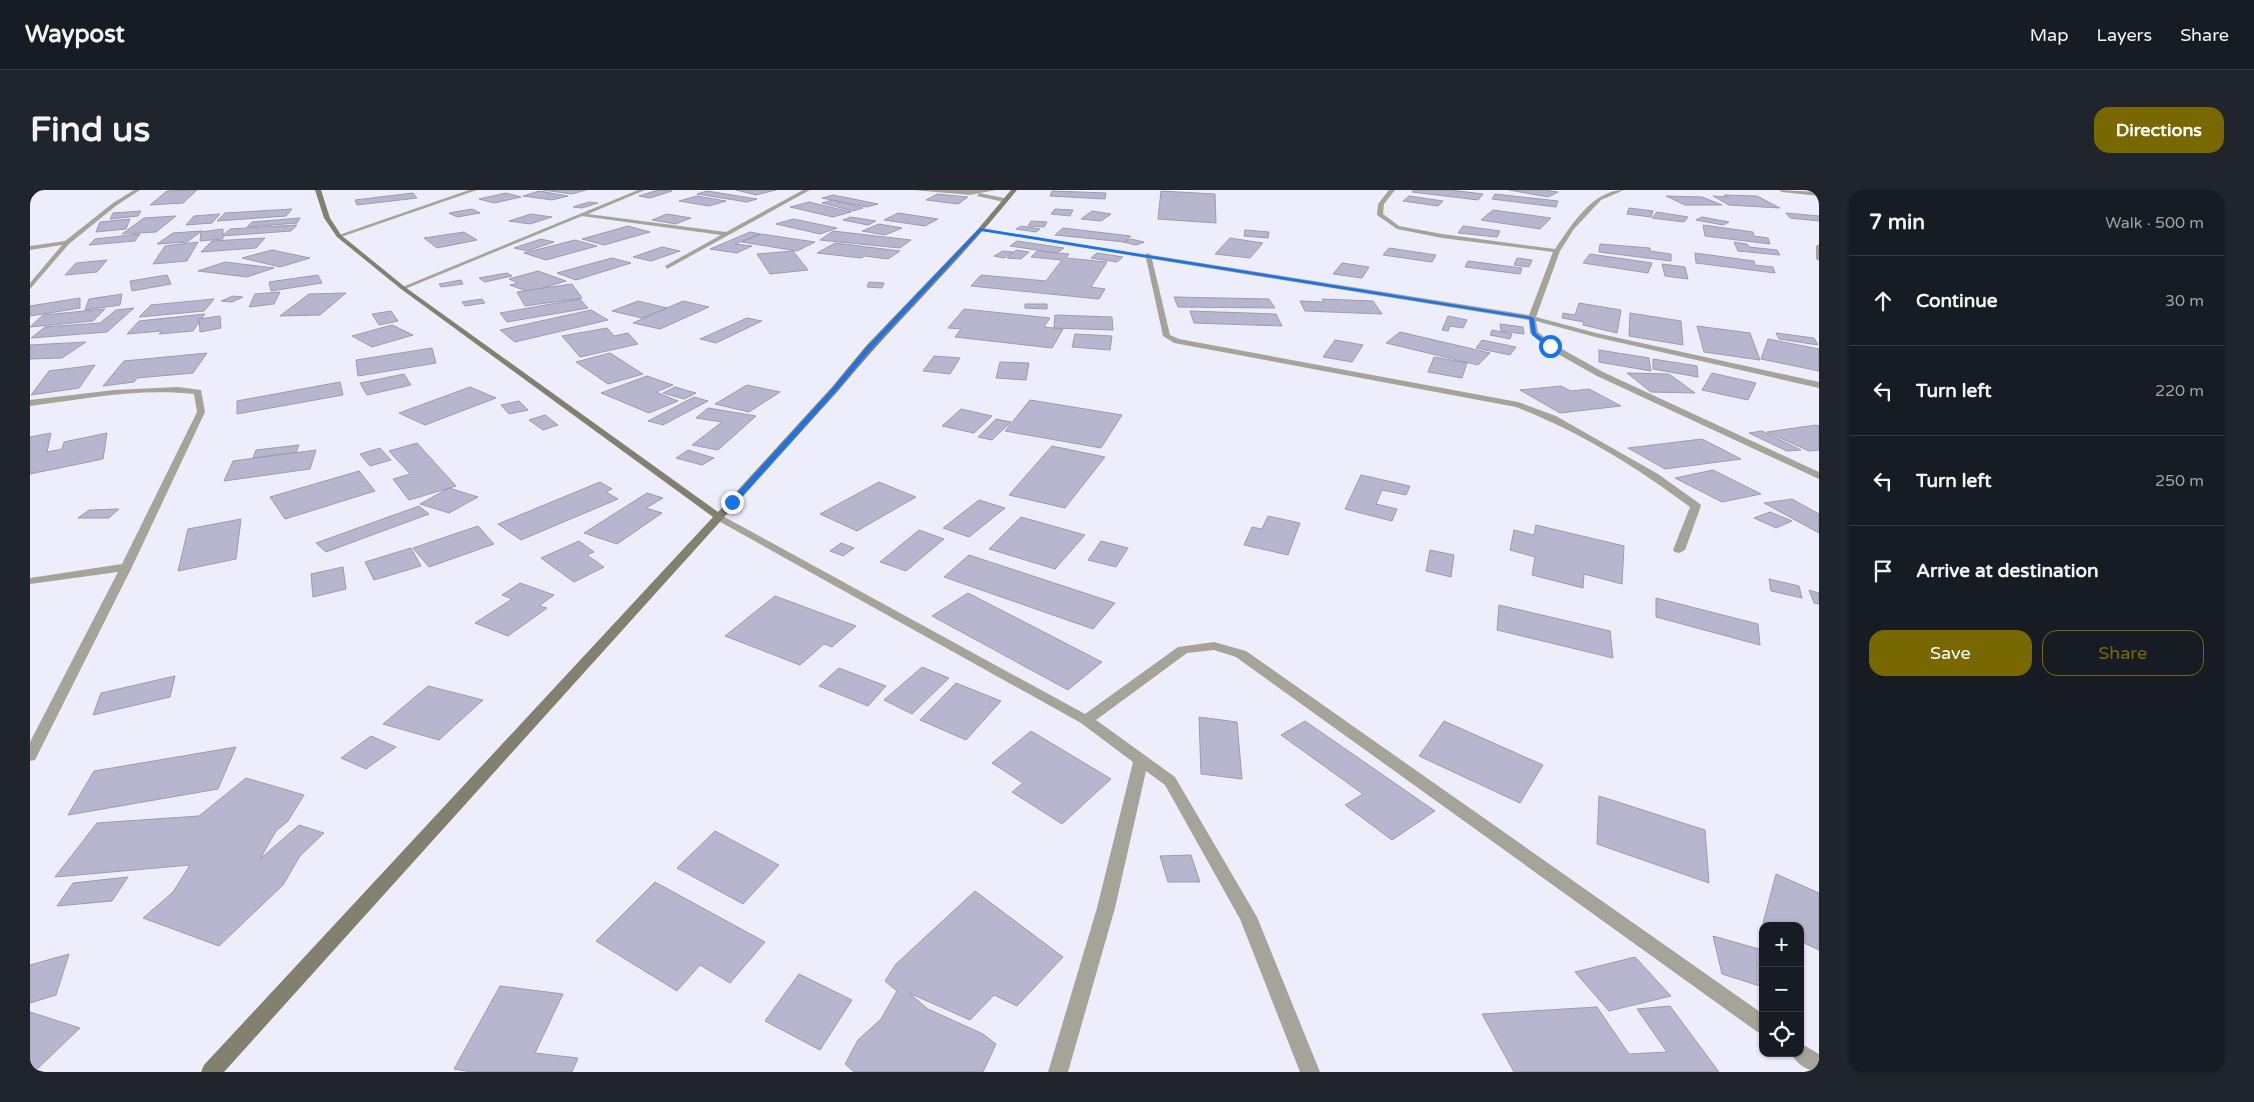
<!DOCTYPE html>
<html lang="en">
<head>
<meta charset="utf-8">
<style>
	:root { --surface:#171b24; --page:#20242c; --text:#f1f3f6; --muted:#9ea1a6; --line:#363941; --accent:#796800 }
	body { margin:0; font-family:"Varela Round",sans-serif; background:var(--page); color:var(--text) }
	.controls { position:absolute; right:15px; bottom:15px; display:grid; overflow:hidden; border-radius:10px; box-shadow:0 1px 4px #0004 }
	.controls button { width:45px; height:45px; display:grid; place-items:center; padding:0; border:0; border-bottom:1px solid var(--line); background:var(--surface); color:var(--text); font:25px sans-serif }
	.stop { position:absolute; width:15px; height:15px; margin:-11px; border:4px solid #1a73e8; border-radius:50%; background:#fff }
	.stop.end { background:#1a73e8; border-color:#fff; box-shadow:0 1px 5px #0008 }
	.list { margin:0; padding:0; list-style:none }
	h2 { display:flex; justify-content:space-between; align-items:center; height:65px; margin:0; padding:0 20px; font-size:21px }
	h2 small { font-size:16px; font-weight:400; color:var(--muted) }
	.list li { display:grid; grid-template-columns:32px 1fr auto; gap:15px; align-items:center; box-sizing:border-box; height:90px; padding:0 20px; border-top:1px solid var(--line) }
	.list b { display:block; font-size:19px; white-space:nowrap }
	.list em { font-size:16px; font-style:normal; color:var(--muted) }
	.actions { display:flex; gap:10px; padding:15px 20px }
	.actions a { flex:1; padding:11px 0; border:1px solid var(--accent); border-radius:15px; text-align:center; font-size:18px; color:var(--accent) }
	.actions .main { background:var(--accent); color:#fff }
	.icon { flex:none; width:28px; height:28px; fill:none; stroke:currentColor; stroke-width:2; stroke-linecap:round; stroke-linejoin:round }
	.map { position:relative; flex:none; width:1789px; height:882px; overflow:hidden; border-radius:15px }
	header { display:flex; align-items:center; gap:30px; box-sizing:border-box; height:70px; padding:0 25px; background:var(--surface); border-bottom:1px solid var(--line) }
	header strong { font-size:24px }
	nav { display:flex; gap:28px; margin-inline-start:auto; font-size:18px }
	.intro { display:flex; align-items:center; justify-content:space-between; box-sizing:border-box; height:120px; padding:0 30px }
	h1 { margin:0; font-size:35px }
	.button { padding:12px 22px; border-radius:15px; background:var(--accent); color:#fff; font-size:18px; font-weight:700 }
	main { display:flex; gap:30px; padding:0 30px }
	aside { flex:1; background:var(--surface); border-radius:15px; box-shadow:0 1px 4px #0004 }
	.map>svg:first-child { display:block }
	.building { fill:#b8b6ce; stroke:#9c9bb2 }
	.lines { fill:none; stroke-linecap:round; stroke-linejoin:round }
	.street { fill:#a6a499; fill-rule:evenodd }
	.secondary { fill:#838070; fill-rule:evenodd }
	.route { fill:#1a73e8 }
</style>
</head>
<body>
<header>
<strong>Waypost</strong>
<nav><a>Map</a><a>Layers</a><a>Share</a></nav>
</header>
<div class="intro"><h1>Find us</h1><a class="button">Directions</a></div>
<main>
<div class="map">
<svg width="1789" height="882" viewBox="0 0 1789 882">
	<rect width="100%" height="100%" fill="#eeedfc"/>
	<!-- building -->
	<g class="building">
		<path d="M167 0 153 13 120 15 137 1Z"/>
		<path d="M513 0H556L542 4Z"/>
		<path d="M628 0 642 1 620 8 609 6Z"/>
		<path d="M706 0H746L726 5Z"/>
		<path d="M1384 0H1420L1453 4 1448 10 1382 2Z"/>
		<path d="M1479 0H1520L1519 1 1528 2 1518 7Z"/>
		<path d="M509 1 538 6 522 10 493 6Z"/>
		<path d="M677 1 727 9 717 12 667 4Z"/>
		<path d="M1022 1 1076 3 1075 9 1020 6Z"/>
		<path d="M1131 1 1185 4 1186 33 1128 29Z"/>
		<path d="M383 3 387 8 327 15 325 10Z"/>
		<path d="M476 3 491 7 464 13 449 9Z"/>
		<path d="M907 4 938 7 928 14 896 10Z"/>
		<path d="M1465 4 1528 11 1526 17 1462 9Z"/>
		<path d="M803 5 848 14 837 17 792 8Z"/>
		<path d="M1694 5 1727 6 1750 18 1699 15 1683 6 1698 7Z"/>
		<path d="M667 6 696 11 679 16 649 11Z"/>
		<path d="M1379 6 1413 11 1408 16 1373 11Z"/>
		<path d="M1636 6 1672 7 1692 15H1655Z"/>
		<path d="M802 10 833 18 823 21 792 13Z"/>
		<path d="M559 12 568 13 552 18 543 17Z"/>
		<path d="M779 12 821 22 803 27 760 17Z"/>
		<path d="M1599 18 1623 21 1621 27 1597 24Z"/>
		<path d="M262 19 256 26 187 31 195 23Z"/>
		<path d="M442 19 450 23 427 27 419 23Z"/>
		<path d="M1025 19 1043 20 1040 26 1021 24Z"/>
		<path d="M1463 20 1521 28 1510 39 1451 30Z"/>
		<path d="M111 21 108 26 80 29 83 23Z"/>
		<path d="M1062 21 1081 24 1071 31 1051 29Z"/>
		<path d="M1627 22 1658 27 1654 32 1622 28Z"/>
		<path d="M868 23 908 29 895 36 854 30Z"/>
		<path d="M1756 23 1789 26V31L1760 28Z"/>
		<path d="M190 24 182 33 156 35 164 26Z"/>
		<path d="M501 24 522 27 500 34 479 31Z"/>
		<path d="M637 24 661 28 646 34 622 30Z"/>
		<path d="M146 26 126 42 92 44 114 28Z"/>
		<path d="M821 27 846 31 838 35 813 30Z"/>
		<path d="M1672 27 1699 32 1693 35 1666 30Z"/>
		<path d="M270 28 267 33 217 37 222 32Z"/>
		<path d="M100 29 96 39 66 42 70 32Z"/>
		<path d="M763 29 807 38 790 44 746 34Z"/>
		<path d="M1001 31 1017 32 1014 37 998 36Z"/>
		<path d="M849 34 872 38 855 45 832 41Z"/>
		<path d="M267 35 261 41 192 46 200 39Z"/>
		<path d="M1673 35 1723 42 1724 46 1738 48 1740 54 1675 46Z"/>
		<path d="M598 36 620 42 574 55 552 49Z"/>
		<path d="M991 36 1010 39 1006 42 986 39Z"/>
		<path d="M1433 36 1470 41 1467 47 1428 43Z"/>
		<path d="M1033 38 1101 46 1095 52 1025 45Z"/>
		<path d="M193 39V49L170 51 171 42Z"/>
		<path d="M1215 40 1239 42 1238 48 1214 46Z"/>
		<path d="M172 41 157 52 127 54 143 43Z"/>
		<path d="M803 41 881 50 870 58 790 50Z"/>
		<path d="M434 42 447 50 407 58 394 48Z"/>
		<path d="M720 42 730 44 705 54 722 56 707 63 680 59Z"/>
		<path d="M110 44 105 51 59 55 65 49Z"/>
		<path d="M731 44 785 52 767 61 712 52Z"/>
		<path d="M235 48 226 58 171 62 182 51Z"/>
		<path d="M1200 48 1233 53 1220 68 1185 64Z"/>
		<path d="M511 49 524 52 497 61 484 58Z"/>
		<path d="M1101 49 1114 52 1106 55 1093 52Z"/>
		<path d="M545 50 567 56 516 70 494 63Z"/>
		<path d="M987 51 1034 58 1027 63 980 56Z"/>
		<path d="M168 52 157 71 123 74 135 56Z"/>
		<path d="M1704 52 1717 54 1719 57 1747 60 1750 65 1708 61Z"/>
		<path d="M805 53 870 61 858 69 835 66 831 68 787 63Z"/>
		<path d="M1570 54 1620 58V61L1641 64V71L1569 62Z"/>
		<path d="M632 57 650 61 621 71 603 67Z"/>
		<path d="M1359 58 1406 65 1402 72 1353 65Z"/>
		<path d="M242 60 280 68 250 77 212 68Z"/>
		<path d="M986 60 999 62 991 69 977 68Z"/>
		<path d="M763 61 778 80 740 84 727 64Z"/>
		<path d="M973 61 983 62 974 68 964 66Z"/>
		<path d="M1007 61 1039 64 1036 68 1077 72 1061 97 1075 99 1069 109 941 96 951 85 1016 91 1032 70 1001 67Z"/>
		<path d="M1067 63 1093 67 1087 72 1061 68Z"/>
		<path d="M1665 63 1724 71 1725 75 1743 77 1745 83 1666 73Z"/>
		<path d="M1560 64 1622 73 1618 83 1553 73Z"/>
		<path d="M582 68 601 73 546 90 527 83Z"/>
		<path d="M1487 68 1502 70 1499 77 1484 75Z"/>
		<path d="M77 70 67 82 35 85 46 73Z"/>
		<path d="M1438 71 1492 78 1490 84 1435 77Z"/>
		<path d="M195 72 244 78 217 87 168 81Z"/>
		<path d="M1312 73 1339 77 1332 88 1303 84Z"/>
		<path d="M1632 74 1655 77 1658 89 1635 86Z"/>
		<path d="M508 81 536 91 499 102 480 95 488 93 479 89Z"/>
		<path d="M477 83 482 86 455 92 449 88Z"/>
		<path d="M137 85 141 94 102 101 100 91Z"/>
		<path d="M288 85 292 93 241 101 239 92Z"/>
		<path d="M431 90 433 94 411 97 409 94Z"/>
		<path d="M839 92 854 93 852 98 837 97Z"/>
		<path d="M542 94 552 108 495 116 487 102Z"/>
		<path d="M250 102 244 114 219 117 225 104Z"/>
		<path d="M316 103 290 125 250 126 279 104Z"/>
		<path d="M92 104 90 115 55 120 59 109Z"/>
		<path d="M203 106 213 107 202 112 191 111Z"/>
		<path d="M1144 107 1239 109 1245 118 1148 117Z"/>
		<path d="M50 108V118L0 126V116Z"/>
		<path d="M184 109 174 121 109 127 121 115Z"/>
		<path d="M452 109 455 113 435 116 432 112Z"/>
		<path d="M550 109 558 118 477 132 470 123Z"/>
		<path d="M1292 109 1343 111 1352 124 1275 121 1270 111 1294 112Z"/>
		<path d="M608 111 637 118 612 128 582 121Z"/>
		<path d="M653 111 679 117 630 139 603 133Z"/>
		<path d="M1549 113 1591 120 1587 143 1553 135 1554 132 1532 128 1533 123 1545 125Z"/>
		<path d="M995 114H1017V119L995 118Z"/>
		<path d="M104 118 77 142 1 148 15 137 70 133 86 120Z"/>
		<path d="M75 119 63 131 0 137 13 125Z"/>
		<path d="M934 119 1020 128 1014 137 1033 139 1022 158 925 147 931 139 918 138Z"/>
		<path d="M561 120 578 130 485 152 470 140Z"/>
		<path d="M361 121 368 131 349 135 342 124Z"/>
		<path d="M1160 121 1246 124 1252 136 1164 133Z"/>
		<path d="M1600 123 1651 131 1653 155 1599 146Z"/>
		<path d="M175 124 163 141 129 144 132 141 97 144 109 131Z"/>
		<path d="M1025 125 1082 127 1083 140 1024 138Z"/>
		<path d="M190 126 191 138 170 142 169 129Z"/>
		<path d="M1418 126 1437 130 1433 138 1420 136 1418 141 1412 140Z"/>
		<path d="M717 128 732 131 686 153 670 149Z"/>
		<path d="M1470 134 1493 137 1494 144 1471 141Z"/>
		<path d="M362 135 383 145 342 157 322 146Z"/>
		<path d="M1667 136 1720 143 1730 170 1674 162Z"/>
		<path d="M577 138 584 146 598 143 608 154 550 167 532 146Z"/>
		<path d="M1462 140 1482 144 1480 149 1460 145Z"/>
		<path d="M1370 142 1460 163 1448 175 1356 153Z"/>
		<path d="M1746 143 1784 148 1788 155 1749 149Z"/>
		<path d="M1045 144 1082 146 1080 160 1042 157Z"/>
		<path d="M1738 149 1789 159V181L1731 169Z"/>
		<path d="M1305 150 1333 155 1322 172 1293 167Z"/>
		<path d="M1452 150 1486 157 1480 165 1446 158Z"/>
		<path d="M56 152 32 168 0 169V155Z"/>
		<path d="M402 158 406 173 328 186 326 170Z"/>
		<path d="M1569 160 1619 168 1621 181 1569 172Z"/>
		<path d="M177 163 163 183 107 188 104 192 73 196 94 171Z"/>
		<path d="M580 163 613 184 578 194 546 172Z"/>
		<path d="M904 166 930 168 920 184 893 181Z"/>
		<path d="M1404 167 1437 173 1432 188 1398 182Z"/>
		<path d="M1623 169 1667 176 1668 187 1623 179Z"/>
		<path d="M970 172 999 173 996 190 966 188Z"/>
		<path d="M65 175 49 198 1 205 19 181Z"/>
		<path d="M1597 183 1639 184 1665 203 1621 202Z"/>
		<path d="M1682 183 1726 193 1718 210 1672 200Z"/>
		<path d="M374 184 381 195 337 205 330 193Z"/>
		<path d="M617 186 643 195 626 202 648 211 619 223 571 203Z"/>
		<path d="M310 192 313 205 207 224V211Z"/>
		<path d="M717 195 750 202 719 222 685 214Z"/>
		<path d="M1531 196 1541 201 1559 199 1591 216 1530 223 1490 200Z"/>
		<path d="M440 197 466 208 395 235 369 223Z"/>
		<path d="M645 197 666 203 654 209 633 203Z"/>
		<path d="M664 207 678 211 633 235 618 231Z"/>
		<path d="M1000 210 1092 225 1071 258 975 241Z"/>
		<path d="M489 211 498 220 479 224 471 215Z"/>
		<path d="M678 218 726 226 688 260 662 255 692 232 666 228Z"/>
		<path d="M931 219 962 226 944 243 912 236Z"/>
		<path d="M515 225 528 235 513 240 499 230Z"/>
		<path d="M966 229 981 232 962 250 948 247Z"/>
		<path d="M1786 235 1789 236V260L1779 261 1737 242Z"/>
		<path d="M1732 241 1771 260 1757 261 1719 243Z"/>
		<path d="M21 243 17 262 32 259 34 252 77 243 73 269 0 284V247Z"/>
		<path d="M1672 249 1711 269 1635 279 1598 258Z"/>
		<path d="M387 253 426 296 379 310 363 289 380 284 359 261Z"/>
		<path d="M269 255 266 262 223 268 226 260Z"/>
		<path d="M1022 256 1075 267 1035 318 979 305Z"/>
		<path d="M350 258 361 270 340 276 330 264Z"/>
		<path d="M286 260 280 279 194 291 203 271Z"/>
		<path d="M658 260 684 268 672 275 646 268Z"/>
		<path d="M1683 280 1731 304 1692 312 1645 288Z"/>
		<path d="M329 281 345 301 255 329 240 307Z"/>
		<path d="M1331 285 1380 296 1376 305 1352 300 1346 314 1367 319 1362 331 1315 319Z"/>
		<path d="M570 292 582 299 576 302 588 309 491 350 468 334Z"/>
		<path d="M849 292 886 307 827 341 790 324Z"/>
		<path d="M419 298 448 307 419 323 390 314Z"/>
		<path d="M617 303 633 308 616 318 632 323 587 354 554 343Z"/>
		<path d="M1762 309 1789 324V343L1734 313Z"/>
		<path d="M949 310 975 318 939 347 913 338Z"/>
		<path d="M389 316 399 324 296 362 286 353Z"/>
		<path d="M89 319 79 328H48L59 320Z"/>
		<path d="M1740 322 1762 331 1746 338 1724 328Z"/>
		<path d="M1238 326 1270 333 1258 365 1214 355 1222 337 1232 339Z"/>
		<path d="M991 327 1055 345 1025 379 959 359Z"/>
		<path d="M211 329 206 369 148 381 158 339Z"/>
		<path d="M1506 335 1594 356 1592 394 1554 384 1553 398 1502 385 1505 367 1480 360 1484 340 1504 345Z"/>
		<path d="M448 336 464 354 399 377 383 358Z"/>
		<path d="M889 340 914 349 876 381 850 372Z"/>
		<path d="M549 351 564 362 557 365 574 377 544 392 511 368Z"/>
		<path d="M1071 351 1098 358 1086 377 1058 370Z"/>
		<path d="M811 353 824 358 813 366 800 361Z"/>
		<path d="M381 358 391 376 344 390 335 372Z"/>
		<path d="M1400 360 1424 365 1421 387 1396 381Z"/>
		<path d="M939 365 1085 413 1063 439 914 387Z"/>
		<path d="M313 377 316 399 283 407 281 384Z"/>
		<path d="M1739 389 1769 396 1772 408 1741 401Z"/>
		<path d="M490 393 524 405 509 416 517 418 478 446 445 433 482 409 472 405Z"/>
		<path d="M1779 400 1789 403V414L1784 413Z"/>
		<path d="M938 403 1072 472 1038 500 902 426Z"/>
		<path d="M745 406 826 436 802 457 794 454 770 475 695 446Z"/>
		<path d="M1626 408 1728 434 1730 455 1626 427Z"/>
		<path d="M1469 415 1580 441 1583 468 1467 440Z"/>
		<path d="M892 477 919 488 882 524 854 510Z"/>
		<path d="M809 478 856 496 838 516 789 496Z"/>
		<path d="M145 486 140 507 63 525 71 503Z"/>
		<path d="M926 493 971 511 936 550 890 530Z"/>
		<path d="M398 496 453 510 409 550 353 534Z"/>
		<path d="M1169 527 1207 532 1212 589 1171 584Z"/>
		<path d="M1275 531 1405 621 1362 650 1315 615 1333 604 1251 545Z"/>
		<path d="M1414 531 1513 575 1490 613 1389 566Z"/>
		<path d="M1001 541 1081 589 1032 634 982 602 993 593 962 573Z"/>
		<path d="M341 546 366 557 336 579 311 568Z"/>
		<path d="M206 557 188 599 38 625 64 581Z"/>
		<path d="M216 588 274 605 258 631 246 641 230 669 269 635 294 643 270 666 253 695 189 756 113 728 143 702 160 675 25 687 67 633 169 626Z"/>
		<path d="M1569 606 1675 640 1679 693 1567 654Z"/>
		<path d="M685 641 749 675 713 714 647 678Z"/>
		<path d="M1161 665 1170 692H1138L1130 666Z"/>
		<path d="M1746 684 1789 703V760L1770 751V736H1738L1733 733Z"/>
		<path d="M98 687 82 711 27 716 43 693Z"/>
		<path d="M625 692 735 752 700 793 670 775 647 801 566 751Z"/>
		<path d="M945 701 1033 767 987 816 964 805 940 830 879 803 898 819 953 844 966 854 953 882H824L815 874 828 850 851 829 867 801 855 791 866 774Z"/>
		<path d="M1683 746 1729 759 1733 772V797L1692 784Z"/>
		<path d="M39 764 26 805 0 813V775Z"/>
		<path d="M1605 767 1641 806 1579 821 1545 782Z"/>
		<path d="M769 784 822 810 790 860 735 831Z"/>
		<path d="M470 796 533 804 505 863 548 868 542 882H441L424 879Z"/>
		<path d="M1640 816 1689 882H1484L1452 824 1567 817 1599 864 1637 862 1607 819Z"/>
		<path d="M0 822 50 838 4 882H0Z"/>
	</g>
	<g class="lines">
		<!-- street -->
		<g class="street">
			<path d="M104 0H110L87 15 39 54 0 99V93L32 55 0 60V56L35 51 83 13Z"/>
			<path d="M439 0H447L311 47 306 46Z"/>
			<path d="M608 0H615L558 24 696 42 773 0H780L637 79 635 76 691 45 552 26 375 99 370 98Z"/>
			<path d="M883 0H966L940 5Z"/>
			<path d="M1359 0H1365L1354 14 1353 24 1369 36 1412 44 1525 59C1541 36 1562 0 1594 0L1571 10 1544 39 1530 61 1506 127 1566 143 1789 192V198L1565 147 1506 131 1508 142 1523 154 1573 182 1789 282V289L1567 186 1517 158 1500 143 1499 130 1122 69 1140 145 1149 149 1488 212 1526 226 1628 284 1670 314 1671 316 1655 360 1649 363 1645 362 1643 360 1660 317C1607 277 1548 241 1486 217L1144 153 1133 146 1116 68 947 40 950 38 1115 65 1118 63 1121 65 1499 125 1523 62 1412 48 1367 39 1347 25 1348 14Z"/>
			<path d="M1749 0 1789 2V6L1752 2Z"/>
			<path d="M949 3 974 8 977 10 974 12 947 6Z"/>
			<path d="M1789 54V71L1786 69V56Z"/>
			<path d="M148 197 171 200 175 222 102 377 7 566 5 570 0 571V552L88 382 0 394V388L92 374 167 222 164 204C109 198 54 209 0 216V210L84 200Z"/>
			<path d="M689 324 1055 524 1148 457 1184 452 1216 461 1733 824V844L1726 841 1206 467 1184 460 1157 463 1066 530 1145 587 1227 727 1290 882H1270L1210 729 1135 595 1116 581 1085 718 1038 882H1018L1067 718 1103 572 1051 533 685 329 684 327Z"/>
			<path d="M1770 853 1789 864V882C1779 882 1765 873 1761 863H1770Z"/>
		</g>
		<!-- secondary -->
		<path class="secondary" d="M285 0H291L300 28 311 45 375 97 688 322 802 197 836 156 948 39 981 0H987C931 70 865 132 808 201L194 882H171L174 875 683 327 371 99 307 47 294 28Z"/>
	</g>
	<!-- route -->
	<path class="route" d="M950 38 1502 127 1504 128 1506 143 1522 156 1518 157 1502 145 1499 129 951 41 841 159 807 200 705 314H700V311L803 198 837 157Z"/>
</svg>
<div class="controls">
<button>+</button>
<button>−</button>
<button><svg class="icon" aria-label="locate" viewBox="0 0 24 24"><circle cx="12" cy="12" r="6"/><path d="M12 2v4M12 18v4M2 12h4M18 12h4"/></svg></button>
</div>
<div class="stop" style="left:1520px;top:156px"></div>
<div class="stop end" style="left:702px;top:312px"></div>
</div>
<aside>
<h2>7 min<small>Walk · 500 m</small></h2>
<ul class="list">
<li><svg class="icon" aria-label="ahead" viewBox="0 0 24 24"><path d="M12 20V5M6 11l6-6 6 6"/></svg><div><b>Continue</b></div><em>30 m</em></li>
<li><svg class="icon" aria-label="left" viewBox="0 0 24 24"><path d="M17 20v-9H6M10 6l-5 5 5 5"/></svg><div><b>Turn left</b></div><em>220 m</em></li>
<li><svg class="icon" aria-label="left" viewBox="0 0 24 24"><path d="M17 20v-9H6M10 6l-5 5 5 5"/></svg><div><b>Turn left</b></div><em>250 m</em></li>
<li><svg class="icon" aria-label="arrive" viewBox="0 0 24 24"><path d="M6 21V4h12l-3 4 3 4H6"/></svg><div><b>Arrive at destination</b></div></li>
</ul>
<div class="actions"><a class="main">Save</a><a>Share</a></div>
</aside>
</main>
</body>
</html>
